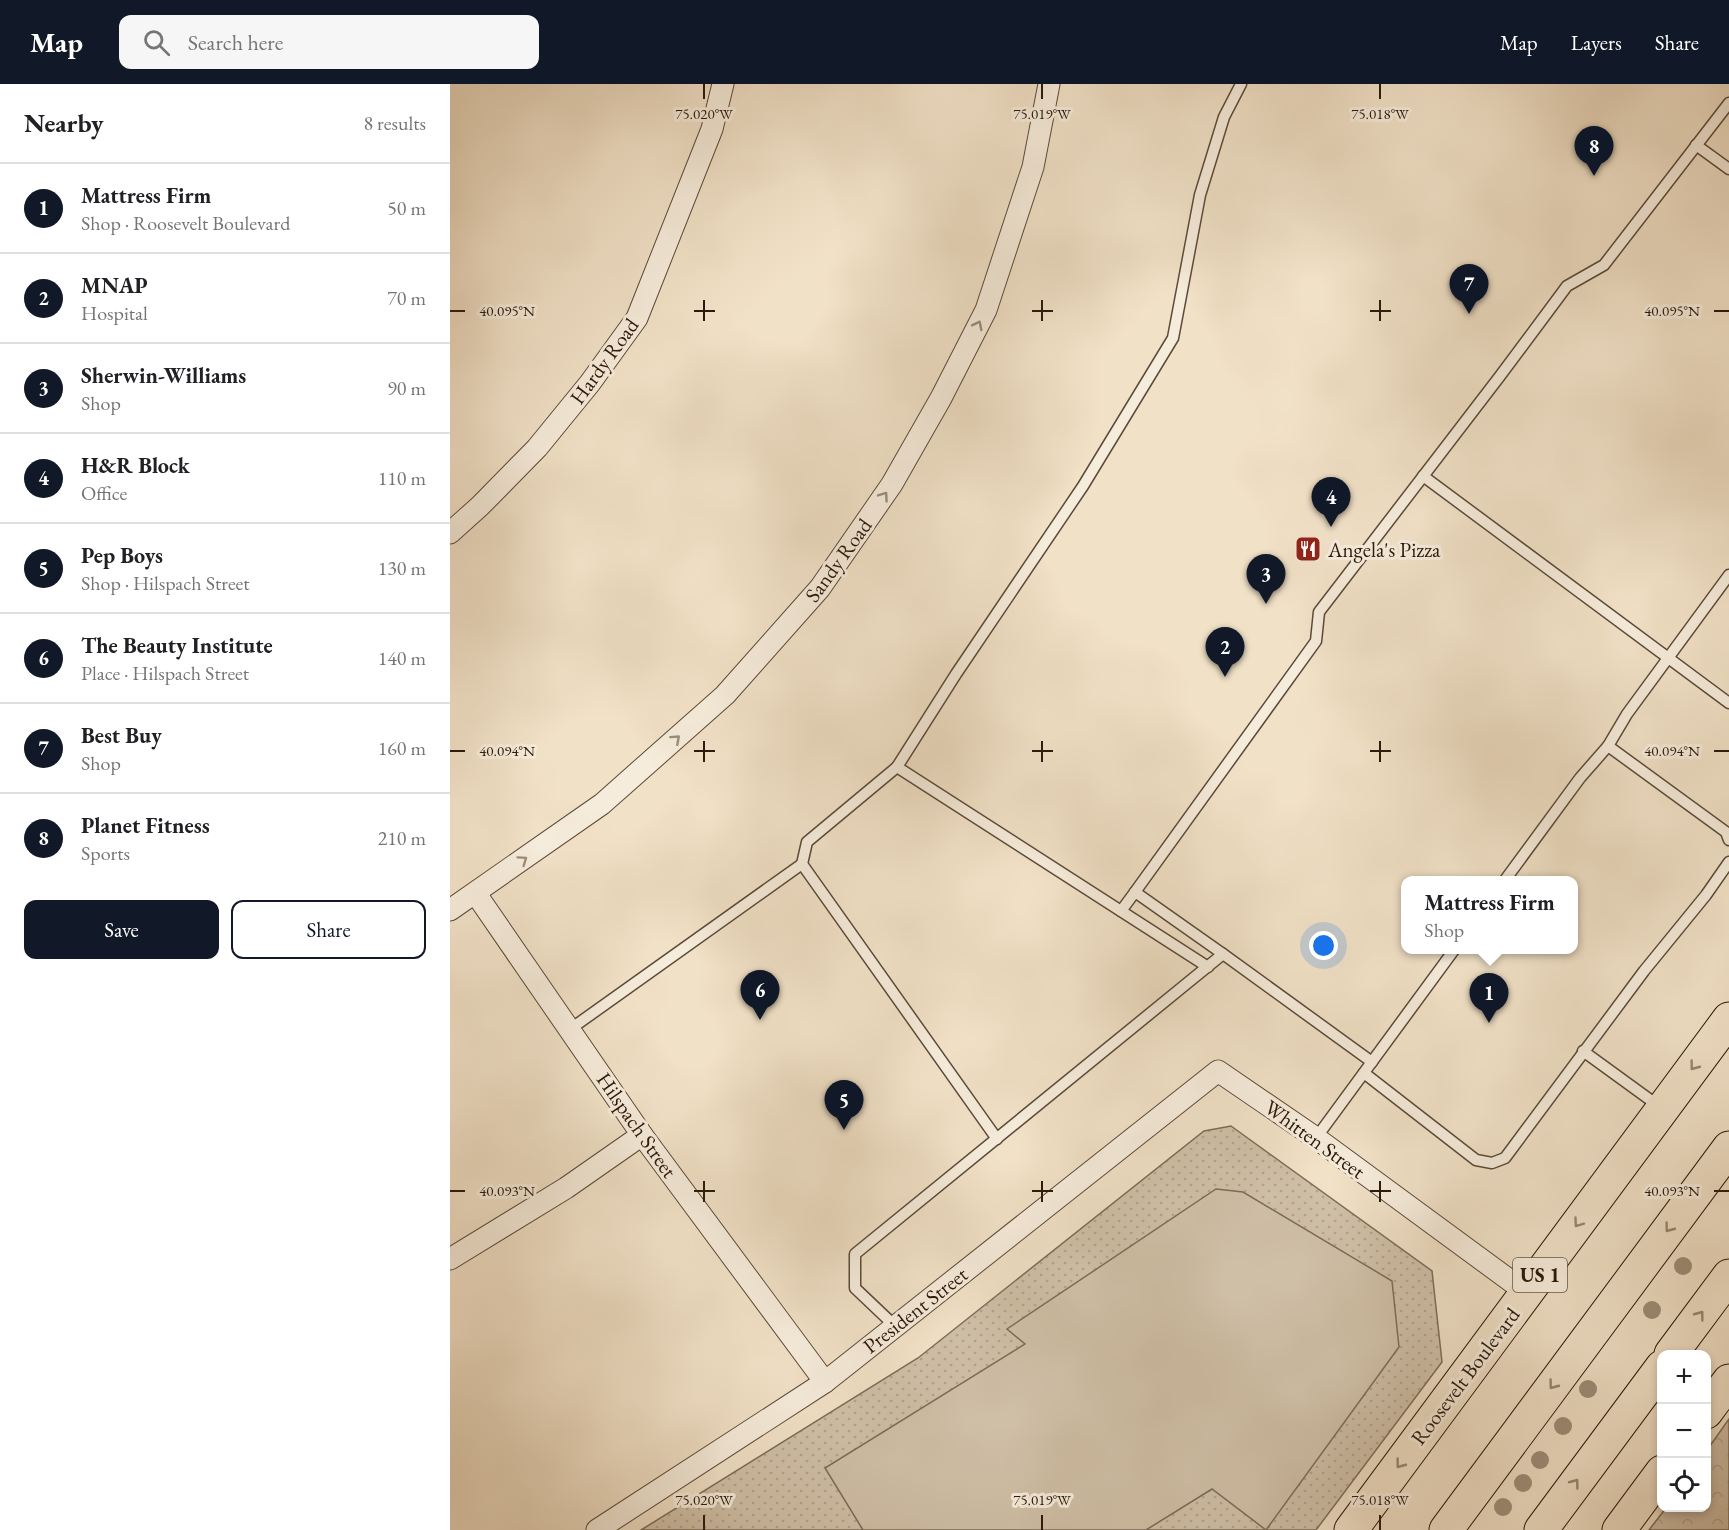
<!DOCTYPE html>
<html lang="en">
<head>
<meta charset="utf-8">
<style>
	:root { --surface:#fff; --page:#f6f6f6; --text:#202124; --muted:#757577; --line:#e0e0e0; --accent:#111827 }
	body { margin:0; font-family:"EB Garamond",serif; background:var(--page); color:var(--text) }
	.controls { position:absolute; right:18px; bottom:18px; display:grid; overflow:hidden; border-radius:12px; box-shadow:0 3px 9px #0003 }
	.controls button { width:54px; height:54px; display:grid; place-items:center; padding:0; border:0; border-bottom:2px solid var(--line); background:var(--surface); color:var(--text); font:30px sans-serif }
	.you { position:absolute; left:874px; top:862px; width:21px; height:21px; margin:-15px; border:4px solid #fff; border-radius:50%; background:#1a73e8; box-shadow:0 0 0 9px #1a73e833 }
	.badge { display:grid; place-items:center; width:39px; height:39px; border-radius:50%; background:var(--accent); color:#fff; font-size:20px; font-weight:700 }
	.pin { position:absolute; translate:-50% -50px; filter:drop-shadow(0 2px 3px #0008) }
	.pin::after { content:''; position:absolute; top:32px; width:21px; height:18px; background:inherit; clip-path:polygon(0 0,100% 0,50% 100%) }
	.popup { position:absolute; left:951px; top:792px; width:177px; height:78px; box-sizing:border-box; display:grid; place-content:center; border-radius:12px; background:var(--surface); filter:drop-shadow(0 2px 4px #0005); font-size:20px; white-space:nowrap; color:var(--muted) }
	.popup b { font-size:22px; color:var(--text) }
	.popup::after { content:''; position:absolute; left:50%; top:100%; margin-left:-12px; border:12px solid transparent; border-top-color:var(--surface) }
	.list { margin:0; padding:0; list-style:none }
	h2 { display:flex; justify-content:space-between; align-items:center; height:78px; margin:0; padding:0 24px; font-size:26px }
	h2 small { font-size:20px; font-weight:400; color:var(--muted) }
	.list li { display:grid; grid-template-columns:39px 1fr auto; gap:18px; align-items:center; box-sizing:border-box; height:90px; padding:0 24px; border-top:2px solid var(--line) }
	.list b { display:block; font-size:22px; white-space:nowrap }
	.list p { margin:0; font-size:20px; white-space:nowrap; color:var(--muted) }
	.list em { font-size:20px; font-style:normal; color:var(--muted) }
	.actions { display:flex; gap:12px; padding:18px 24px }
	.actions a { flex:1; padding:14px 0; border:2px solid var(--accent); border-radius:12px; text-align:center; font-size:21px; color:var(--accent) }
	.actions .main { background:var(--accent); color:#fff }
	.icon { flex:none; width:33px; height:33px; fill:none; stroke:currentColor; stroke-width:2; stroke-linecap:round; stroke-linejoin:round }
	.map { position:relative; flex:none; width:1279px; height:1446px; overflow:hidden }
	header { display:flex; align-items:center; gap:36px; box-sizing:border-box; height:84px; padding:0 30px; background:var(--accent); color:#fff }
	header strong { font-size:28px }
	nav { display:flex; gap:33px; margin-inline-start:auto; font-size:21px }
	.search { width:420px; height:54px; background:var(--page); display:flex; align-items:center; gap:15px; box-sizing:border-box; padding:0 21px; border-radius:12px; color:var(--muted); font-size:22px }
	main { display:flex }
	aside { flex:1; background:var(--surface) }
	.map>svg:first-child { display:block }
	.forest { fill:url(#forest-crowns); stroke:#7c6c59; stroke-width:1.5 }
	.park { fill:url(#park-dots); stroke:#7c6c59; stroke-width:1.5 }
	.garden { fill:#cfbfa7; stroke:#7c6c59; stroke-width:1.5 }
	.lines { fill:none; stroke-linecap:round; stroke-linejoin:round }
	.service-casing { stroke:#5b4a3a; stroke-width:13 }
	.minor-casing { stroke:#5b4a3a; stroke-width:23 }
	.trunk-casing { stroke:#29180b; stroke-width:35 }
	.service { stroke:#f6ecdb; stroke-width:10 }
	.minor { stroke:#f6ecdb; stroke-width:21 }
	.trunk { stroke:#f1e1c7; stroke-width:33 }
	.tree { fill:#9e8e79 }
	.oneway { stroke:#9a8d7d }
	.oneway2 { stroke:#978772 }
	.ticks { fill:none; stroke:#29180b; stroke-width:2 }
	.labels { text-anchor:middle; dominant-baseline:central; stroke-width:6; stroke-linejoin:round; paint-order:stroke }
	.shield { fill:#f6ecdb; stroke:#665849; stroke-width:1.5 }
	.shield-label { font-size:20px; font-weight:bold; fill:#29180b }
	.street-label { font-size:21px; fill:#29180b; stroke:#f6ecdb }
	.poi-label { font-size:21px; fill:#29180b; stroke:#f6ecdb; text-anchor:start }
	.ticks-label { font-size:15px; text-anchor:middle; fill:#29180b; stroke:#f6ecdb; stroke-width:6; stroke-linejoin:round; paint-order:stroke }
</style>
</head>
<body>
<header>
<strong>Map</strong>
<div class="search"><svg class="icon" aria-label="search" viewBox="0 0 24 24"><circle cx="10" cy="10" r="6"/><path d="M15 15l6 6"/></svg>Search here</div>
<nav><a>Map</a><a>Layers</a><a>Share</a></nav>
</header>
<main>
<aside>
<h2>Nearby<small>8 results</small></h2>
<ul class="list">
<li><span class="badge">1</span><div><b>Mattress Firm</b><p>Shop · Roosevelt Boulevard</p></div><em>50 m</em></li>
<li><span class="badge">2</span><div><b>MNAP</b><p>Hospital</p></div><em>70 m</em></li>
<li><span class="badge">3</span><div><b>Sherwin-Williams</b><p>Shop</p></div><em>90 m</em></li>
<li><span class="badge">4</span><div><b>H&amp;R Block</b><p>Office</p></div><em>110 m</em></li>
<li><span class="badge">5</span><div><b>Pep Boys</b><p>Shop · Hilspach Street</p></div><em>130 m</em></li>
<li><span class="badge">6</span><div><b>The Beauty Institute</b><p>Place · Hilspach Street</p></div><em>140 m</em></li>
<li><span class="badge">7</span><div><b>Best Buy</b><p>Shop</p></div><em>160 m</em></li>
<li><span class="badge">8</span><div><b>Planet Fitness</b><p>Sports</p></div><em>210 m</em></li>
</ul>
<div class="actions"><a class="main">Save</a><a>Share</a></div>
</aside>
<div class="map">
<svg width="1279" height="1446" viewBox="0 0 1279 1446">
	<defs>
		<pattern id="forest-crowns" width="20" height="18" patternUnits="userSpaceOnUse" patternTransform="scale(1.5)"><rect width="20" height="18" fill="#cfbfa7"/><path d="M2 6a3 3 0 1 1 6 0M12 15a3 3 0 1 1 6 0" fill="none" stroke="#b2a38e"/></pattern>
		<pattern id="park-dots" width="8" height="8" patternUnits="userSpaceOnUse" patternTransform="scale(1.5)"><rect width="8" height="8" fill="#cfbfa7"/><path d="M2 2h.1M6 6h.1" fill="none" stroke="#b2a38e" stroke-width="1.8" stroke-linecap="round"/></pattern>
	</defs>
	<rect width="100%" height="100%" fill="#f1e1c7"/>
	<filter id="stains"><feTurbulence type="fractalNoise" baseFrequency=".00333" numOctaves="4"/><feColorMatrix values="0 0 0 0 .2 0 0 0 0 .09 0 0 0 0 .02 0 0 0 .5 -.17"/></filter>
	<radialGradient id="worn" r=".72"><stop offset=".6" stop-color="#630" stop-opacity="0"/><stop offset="1" stop-color="#630" stop-opacity=".3"/></radialGradient>
	<!-- forest -->
	<path class="forest" d="M1279 1335V1446H1199L1216 1424H1256L1257 1366Z"/>
	<!-- park -->
	<path class="park" d="M781 1042 982 1187 992 1278 866 1446H191L468 1274 754 1047Z"/>
	<!-- garden -->
	<path class="garden" d="M766 1105 793 1108 942 1197 949 1263 816 1446 762 1405 696 1446H413L375 1384 575 1260 557 1245Z"/>
	<g class="lines">
		<!-- service casing -->
		<g class="service-casing">
			<g id="service">
				<path d="M1246 61 1279 85"/>
				<path d="M973 392 1279 619"/>
				<path d="M1158 662 1276 748 1279 756"/>
				<path d="M447 683 506 590 633 402 723 254 750 111 774 33 791 0"/>
				<path d="M352 780 357 758 447 683 758 883"/>
				<path d="M1055 796 1130 694 1158 662 1177 630 1279 491"/>
				<path d="M671 827 685 808"/>
				<path d="M773 870 685 808 866 557 869 528 1050 292 1117 202 1154 181 1279 19"/>
				<path d="M119 946 352 780 547 1055"/>
				<path d="M1133 967 1210 1023"/>
				<path d="M914 989 1026 1076 1042 1079 1055 1074 1194 887 1256 811 1279 778"/>
				<path d="M866 1054 1004 866"/>
				<path d="M445 1242 405 1204V1170L773 870 922 978"/>
			</g>
		</g>
		<!-- minor casing -->
		<g class="minor-casing">
			<g id="minor">
				<path d="M0 449 30 422 87 364 140 299 187 234 262 45 273 0"/>
				<path d="M26 810 192 1051 375 1298"/>
				<path d="M0 826 152 720 275 611 370 504 442 400 491 314 536 226 583 83 599 0"/>
				<path d="M0 1175 116 1104 192 1051"/>
				<path d="M147 1446 375 1298 768 987 866 1054 1077 1209"/>
			</g>
		</g>
		<!-- trunk casing -->
		<g class="trunk-casing">
			<g id="trunk">
				<path d="M1221 1270 1279 1192"/>
				<path d="M1256 1328 1279 1297"/>
				<path d="M901 1446 1279 935"/>
				<path d="M996 1446 1279 1064"/>
				<path d="M1091 1446 1212 1283"/>
				<path d="M1169 1446 1212 1388"/>
			</g>
		</g>
		<!-- service -->
		<use href="#service" class="service"/>
		<!-- minor -->
		<use href="#minor" class="minor"/>
		<!-- trunk -->
		<use href="#trunk" class="trunk"/>
	</g>
	<!-- trees -->
	<g class="tree">
		<circle cx="1233" cy="1182" r="9"/>
		<circle cx="1202" cy="1226" r="9"/>
		<circle cx="1138" cy="1305" r="9"/>
		<circle cx="1113" cy="1342" r="9"/>
		<circle cx="1090" cy="1376" r="9"/>
		<circle cx="1073" cy="1399" r="9"/>
		<circle cx="1053" cy="1423" r="9"/>
	</g>
	<!-- one-way arrows -->
	<defs><path id="oneway-chevron" d="M-2-3.5L2.5 0L-2 3.5" fill="none" stroke-width="1.6" stroke-linecap="round" stroke-linejoin="round" transform="scale(1.5)"/></defs>
	<g class="oneway">
		<use href="#oneway-chevron" transform="translate(528 241) rotate(-63)"/>
		<use href="#oneway-chevron" transform="translate(434 412) rotate(-55)"/>
		<use href="#oneway-chevron" transform="translate(226 655) rotate(-42)"/>
		<use href="#oneway-chevron" transform="translate(73 776) rotate(-35)"/>
	</g>
	<g class="oneway2">
		<use href="#oneway-chevron" transform="translate(1244 982) rotate(127)"/>
		<use href="#oneway-chevron" transform="translate(1128 1139) rotate(126)"/>
		<use href="#oneway-chevron" transform="translate(1219 1144) rotate(127)"/>
		<use href="#oneway-chevron" transform="translate(1250 1231) rotate(-53)"/>
		<use href="#oneway-chevron" transform="translate(1103 1301) rotate(127)"/>
		<use href="#oneway-chevron" transform="translate(950 1380) rotate(127)"/>
		<use href="#oneway-chevron" transform="translate(1125 1399) rotate(-53)"/>
	</g>
	<!-- ticks -->
	<path class="ticks" d="M254 0V15M592 0V15M930 0V15M254 216V237M592 216V237M930 216V237M0 227H15M244 227H265M582 227H603M920 227H941M1264 227H1279M254 657V678M592 657V678M930 657V678M0 667H15M244 667H265M582 667H603M920 667H941M1264 667H1279M254 1097V1118M592 1097V1118M930 1097V1118M0 1107H15M244 1107H265M582 1107H603M920 1107H941M1264 1107H1279M254 1431V1446M592 1431V1446M930 1431V1446"/>
	<!-- icons -->
	<defs>
		<g id="restaurant-square" transform="scale(1.35)"><rect x="-9" y="-9" width="18" height="18" rx="4" fill="#8f2418" stroke="#f6ecdb"/><path d="M-5-6h1v4h1v-4h1v4h1v-4h1v5L-1.5 .5V6h-2V.5L-5-1ZM5-6V6H3V1.5H1.5Q1.5-4 5-6Z" fill="#fff"/></g>
	</defs>
	<g fill-rule="evenodd">
		<use href="#restaurant-square" x="858" y="465"/>
	</g>
	<g class="labels">
		<!-- shield labels -->
		<rect class="shield" x="1063" y="1174" width="54" height="34" rx="4.5"/>
		<g class="shield-label">
			<text x="1090" y="1191">US 1</text>
		</g>
		<!-- street labels -->
		<g class="street-label">
			<text transform="translate(154 277) rotate(-54)">Hardy Road</text>
			<text transform="translate(388 476) rotate(-54)">Sandy Road</text>
			<text transform="translate(187 1041) rotate(55)">Hilspach Street</text>
			<text transform="translate(865 1055) rotate(36)">Whitten Street</text>
			<text transform="translate(465 1226) rotate(-38)">President Street</text>
			<text transform="translate(1015 1292) rotate(-53)">Roosevelt Boulevard</text>
		</g>
		<!-- poi labels -->
		<g class="poi-label">
			<text x="878" y="465">Angela's Pizza</text>
		</g>
	</g>
	<g class="ticks-label">
		<text x="254" y="35">75.020°W</text>
		<text x="592" y="35">75.019°W</text>
		<text x="930" y="35">75.018°W</text>
		<text x="57" y="232">40.095°N</text>
		<text x="1222" y="232">40.095°N</text>
		<text x="57" y="672">40.094°N</text>
		<text x="1222" y="672">40.094°N</text>
		<text x="57" y="1112">40.093°N</text>
		<text x="1222" y="1112">40.093°N</text>
		<text x="254" y="1421">75.020°W</text>
		<text x="592" y="1421">75.019°W</text>
		<text x="930" y="1421">75.018°W</text>
	</g>
	<rect width="100%" height="100%" filter="url(#stains)"/>
	<rect width="100%" height="100%" fill="url(#worn)"/>
</svg>
<div class="controls">
<button>+</button>
<button>−</button>
<button><svg class="icon" aria-label="locate" viewBox="0 0 24 24"><circle cx="12" cy="12" r="6"/><path d="M12 2v4M12 18v4M2 12h4M18 12h4"/></svg></button>
</div>
<div class="you"></div>
<div class="pin badge" style="left:1039px;top:939px">1</div>
<div class="popup"><b>Mattress Firm</b>Shop</div>
<div class="pin badge" style="left:775px;top:593px">2</div>
<div class="pin badge" style="left:816px;top:520px">3</div>
<div class="pin badge" style="left:881px;top:443px">4</div>
<div class="pin badge" style="left:394px;top:1046px">5</div>
<div class="pin badge" style="left:310px;top:936px">6</div>
<div class="pin badge" style="left:1019px;top:230px">7</div>
<div class="pin badge" style="left:1144px;top:92px">8</div>
</div>
</main>
</body>
</html>
